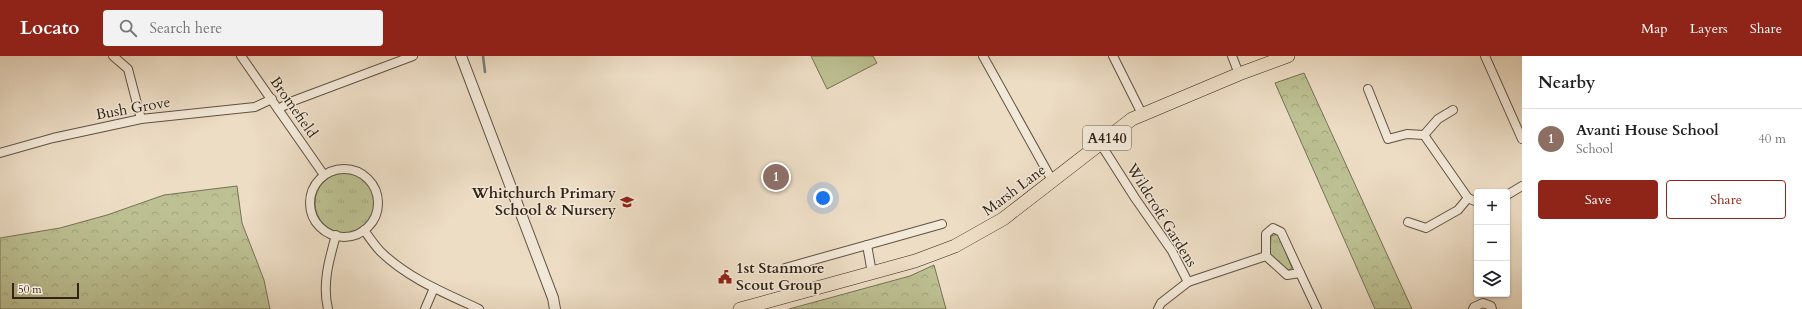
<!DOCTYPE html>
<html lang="en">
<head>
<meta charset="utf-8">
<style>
	:root { --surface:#fff; --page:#f2f2f2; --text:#202124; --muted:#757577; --line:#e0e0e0; --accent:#8f2418 }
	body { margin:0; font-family:Cardo,serif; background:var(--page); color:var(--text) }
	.controls { position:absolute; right:12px; bottom:12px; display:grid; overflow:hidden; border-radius:4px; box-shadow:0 1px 3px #0004 }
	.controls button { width:36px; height:36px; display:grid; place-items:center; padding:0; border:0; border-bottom:1px solid var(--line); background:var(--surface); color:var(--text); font:20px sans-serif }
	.scale { position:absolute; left:12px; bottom:10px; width:67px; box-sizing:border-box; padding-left:4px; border:2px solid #312417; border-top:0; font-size:11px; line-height:14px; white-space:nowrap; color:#312417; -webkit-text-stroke:3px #f3e9d9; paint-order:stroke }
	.you { position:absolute; left:823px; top:142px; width:14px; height:14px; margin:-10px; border:3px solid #fff; border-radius:50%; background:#1a73e8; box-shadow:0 0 0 6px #1a73e833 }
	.badge { display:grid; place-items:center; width:26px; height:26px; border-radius:50%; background:var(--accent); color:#fff; font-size:13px; font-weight:700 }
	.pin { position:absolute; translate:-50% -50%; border:2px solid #fff; box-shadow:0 1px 4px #0006 }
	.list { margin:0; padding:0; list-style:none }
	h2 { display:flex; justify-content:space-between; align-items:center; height:52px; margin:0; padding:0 16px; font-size:17px }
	h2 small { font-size:13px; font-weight:400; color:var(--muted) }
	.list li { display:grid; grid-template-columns:26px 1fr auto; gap:12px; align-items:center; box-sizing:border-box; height:60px; padding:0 16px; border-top:1px solid var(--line) }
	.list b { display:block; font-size:15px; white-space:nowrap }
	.list p { margin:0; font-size:13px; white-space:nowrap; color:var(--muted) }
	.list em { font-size:13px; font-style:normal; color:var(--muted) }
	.actions { display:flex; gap:8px; padding:12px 16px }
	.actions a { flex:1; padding:9px 0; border:1px solid var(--accent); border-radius:4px; text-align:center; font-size:14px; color:var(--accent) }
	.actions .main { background:var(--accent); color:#fff }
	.icon { flex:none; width:22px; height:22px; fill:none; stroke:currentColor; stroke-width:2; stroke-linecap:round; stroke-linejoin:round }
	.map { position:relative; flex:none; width:1522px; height:253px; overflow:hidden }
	header { display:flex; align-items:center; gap:24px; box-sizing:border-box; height:56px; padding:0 20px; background:var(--accent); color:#fff }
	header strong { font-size:19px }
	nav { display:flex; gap:22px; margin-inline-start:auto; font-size:14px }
	.search { width:280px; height:36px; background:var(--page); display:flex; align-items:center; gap:10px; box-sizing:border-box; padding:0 14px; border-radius:4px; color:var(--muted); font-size:15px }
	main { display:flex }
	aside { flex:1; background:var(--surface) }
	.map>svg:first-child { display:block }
	.grass { fill:url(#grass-tufts); stroke:#767254 }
	.forest { fill:url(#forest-crowns); stroke:#767254 }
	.garden { fill:#bcc092; stroke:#767254 }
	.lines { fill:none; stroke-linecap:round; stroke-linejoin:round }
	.stream { stroke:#717e7b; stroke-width:2.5 }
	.minor-casing { stroke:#605242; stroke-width:10 }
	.tertiary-casing { stroke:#605242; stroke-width:12 }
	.primary-casing { stroke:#312417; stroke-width:14 }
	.minor { stroke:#f3e9d9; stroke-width:8 }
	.tertiary { stroke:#f3e9d9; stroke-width:10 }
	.primary { stroke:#edddc5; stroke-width:13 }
	.labels { text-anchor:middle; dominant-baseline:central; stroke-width:3; stroke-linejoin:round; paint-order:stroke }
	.shield { fill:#f3e9d9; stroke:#6b5f51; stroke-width:1 }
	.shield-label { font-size:14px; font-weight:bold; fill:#312417 }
	.street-label { font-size:15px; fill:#312417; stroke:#f3e9d9 }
	.poi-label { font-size:15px; font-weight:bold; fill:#312417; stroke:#f3e9d9; text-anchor:end }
</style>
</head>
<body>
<header>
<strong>Locato</strong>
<div class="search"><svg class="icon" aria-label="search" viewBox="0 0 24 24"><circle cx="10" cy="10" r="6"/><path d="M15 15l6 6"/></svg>Search here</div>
<nav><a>Map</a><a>Layers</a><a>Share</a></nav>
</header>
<main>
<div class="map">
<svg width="1522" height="253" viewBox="0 0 1522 253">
	<defs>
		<pattern id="grass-tufts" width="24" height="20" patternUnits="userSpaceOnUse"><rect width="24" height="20" fill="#bcc092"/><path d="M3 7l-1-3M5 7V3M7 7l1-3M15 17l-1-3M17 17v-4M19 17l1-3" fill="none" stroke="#a2a57d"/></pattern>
		<pattern id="forest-crowns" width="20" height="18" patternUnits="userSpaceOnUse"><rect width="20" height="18" fill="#bcc092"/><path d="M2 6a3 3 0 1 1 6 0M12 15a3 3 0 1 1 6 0" fill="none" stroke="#a2a57d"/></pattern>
	</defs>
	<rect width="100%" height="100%" fill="#edddc5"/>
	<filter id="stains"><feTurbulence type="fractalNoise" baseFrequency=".005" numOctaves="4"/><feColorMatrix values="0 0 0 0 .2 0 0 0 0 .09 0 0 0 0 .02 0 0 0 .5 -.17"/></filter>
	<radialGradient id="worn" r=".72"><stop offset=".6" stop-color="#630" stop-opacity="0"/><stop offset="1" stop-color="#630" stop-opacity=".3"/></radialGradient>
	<!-- grass -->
	<g class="grass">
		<circle cx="345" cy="147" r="30"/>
		<path d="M1278 178 1292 212 1287 215 1270 198 1271 180Z"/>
	</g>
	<!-- forest -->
	<g class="forest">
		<path d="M1304 17 1412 253H1375L1275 27Z"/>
		<path d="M237 130 242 167 264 224 270 253H0V182L60 172 107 159 164 139Z"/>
		<path d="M934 209 946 253H789L910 220Z"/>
	</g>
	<!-- garden -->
	<path class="garden" d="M811 0H873L877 7 827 33Z"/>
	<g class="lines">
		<!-- stream -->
		<path class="stream" d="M483 0 485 16"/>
		<!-- minor casing -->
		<g class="minor-casing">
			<g id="minor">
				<path d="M113 0 128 13 141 63"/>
				<path d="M241 0 324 119"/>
				<path d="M983 0 1053 126"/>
				<path d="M1113 0 1142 58"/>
				<path d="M1232 0 1239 18"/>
				<path d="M1485 0 1522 83"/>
				<path d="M1368 33 1388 83 1407 78 1424 79 1438 63 1453 54"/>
				<path d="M278 53 293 45 413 0"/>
				<path d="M1424 79 1468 142 1477 146"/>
				<path d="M1100 87 1135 142 1172 195 1188 226"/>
				<path d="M0 97 53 82 141 63 255 51 272 43"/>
				<circle cx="344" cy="147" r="34"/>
				<path d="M1507 139 1522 130"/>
				<path d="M1408 166 1426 172 1458 154 1468 142"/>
				<path d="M364 174C369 181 375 190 381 196 409 223 445 237 479 253"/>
				<path d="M867 189 872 217"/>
				<path d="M1266 200V178L1273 172 1281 176 1300 217"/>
				<path d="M785 212 942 168"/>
				<path d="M328 253C322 228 329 204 336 179"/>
				<path d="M425 253 434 232"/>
				<path d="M1158 253 1161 247 1188 226 1266 200 1287 219 1300 217 1317 253"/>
				<path d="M1473 253 1474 251 1483 247 1491 250 1492 253"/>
			</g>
		</g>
		<!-- tertiary casing -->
		<g class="tertiary-casing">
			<path id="tertiary" d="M461 0 553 242 555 253"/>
		</g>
		<!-- primary casing -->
		<g class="primary-casing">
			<path id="primary" d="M740 253 915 205 955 190 1003 163 1132 63 1239 18 1288 0"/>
		</g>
		<!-- minor -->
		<use href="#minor" class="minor"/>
		<!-- tertiary -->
		<use href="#tertiary" class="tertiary"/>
		<!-- primary -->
		<use href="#primary" class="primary"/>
	</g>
	<!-- icons -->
	<defs>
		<g id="school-bare" transform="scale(1.08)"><path d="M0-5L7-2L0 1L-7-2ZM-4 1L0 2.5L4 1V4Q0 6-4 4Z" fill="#8f2418" stroke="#f3e9d9" stroke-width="2.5" paint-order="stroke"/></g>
		<g id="civic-bare" transform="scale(1.08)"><path d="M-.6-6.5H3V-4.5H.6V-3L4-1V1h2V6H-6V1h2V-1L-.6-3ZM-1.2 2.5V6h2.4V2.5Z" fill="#8f2418" stroke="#f3e9d9" stroke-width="2.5" paint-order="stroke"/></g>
	</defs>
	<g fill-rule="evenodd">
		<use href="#school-bare" x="627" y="146"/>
		<use href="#civic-bare" x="725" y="221"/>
	</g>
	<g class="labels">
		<!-- shield labels -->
		<rect class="shield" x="1083" y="70" width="48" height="24" rx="3"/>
		<g class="shield-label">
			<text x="1107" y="82">A4140</text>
		</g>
		<!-- street labels -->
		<g class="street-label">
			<text transform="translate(294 51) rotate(55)">Bromefield</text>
			<text transform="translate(133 52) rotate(-10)">Bush Grove</text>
			<text transform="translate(1014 134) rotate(-37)">Marsh Lane</text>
			<text transform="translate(1162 159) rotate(58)">Wildcroft Gardens</text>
		</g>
		<!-- poi labels -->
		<g class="poi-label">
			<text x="616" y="137">Whitchurch Primary<tspan x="616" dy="17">School &amp; Nursery</tspan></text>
			<text x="736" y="212" text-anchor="start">1st Stanmore<tspan x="736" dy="17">Scout Group</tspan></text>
		</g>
	</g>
	<rect width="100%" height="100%" filter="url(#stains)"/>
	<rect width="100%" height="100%" fill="url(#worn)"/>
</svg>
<div class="controls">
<button>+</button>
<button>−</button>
<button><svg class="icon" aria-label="layers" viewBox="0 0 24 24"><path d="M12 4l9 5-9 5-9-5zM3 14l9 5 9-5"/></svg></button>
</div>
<div class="scale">50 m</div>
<div class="you"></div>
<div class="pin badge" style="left:776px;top:121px;background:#8d6e63">1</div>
</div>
<aside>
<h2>Nearby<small></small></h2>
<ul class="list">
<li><span class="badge" style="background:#8d6e63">1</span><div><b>Avanti House School</b><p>School</p></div><em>40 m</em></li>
</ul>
<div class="actions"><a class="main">Save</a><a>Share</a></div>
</aside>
</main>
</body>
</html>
